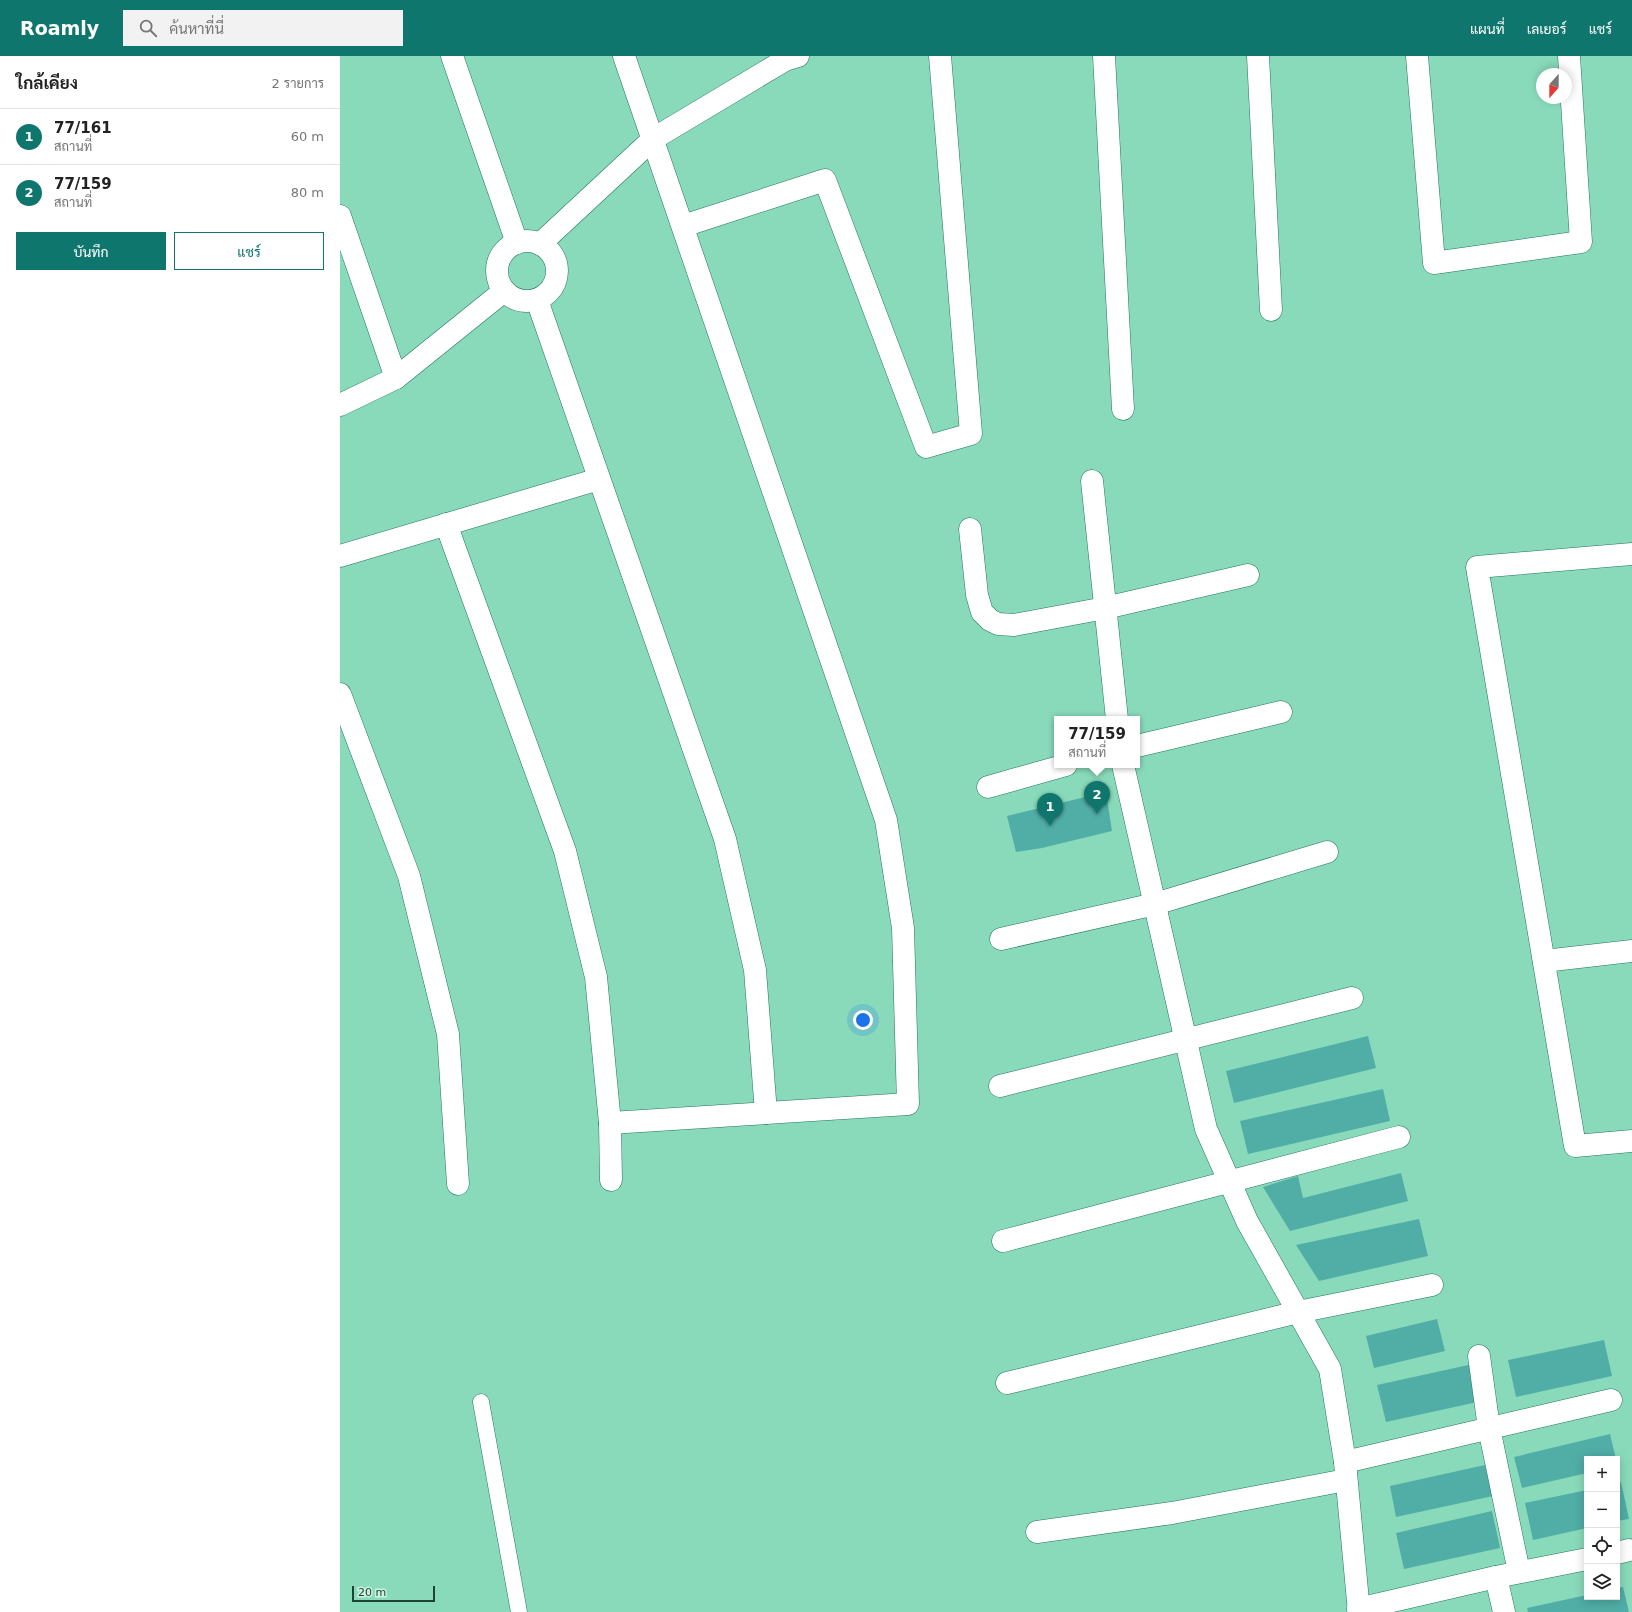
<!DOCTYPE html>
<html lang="th">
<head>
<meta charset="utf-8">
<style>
	:root { --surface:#fff; --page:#f2f2f2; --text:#222; --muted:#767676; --line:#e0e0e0; --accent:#0f766e }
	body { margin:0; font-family:"DejaVu Sans",Sarabun,sans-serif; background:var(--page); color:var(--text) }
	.controls { position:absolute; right:12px; bottom:12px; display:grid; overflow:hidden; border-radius:0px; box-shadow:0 2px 10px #0003 }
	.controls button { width:36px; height:36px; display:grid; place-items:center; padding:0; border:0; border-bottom:1px solid var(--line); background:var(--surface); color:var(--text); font:20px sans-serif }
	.compass { position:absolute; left:1196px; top:12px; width:36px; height:36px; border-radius:50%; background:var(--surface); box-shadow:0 2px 10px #0003; rotate:201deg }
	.scale { position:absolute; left:12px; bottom:10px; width:83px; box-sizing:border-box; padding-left:4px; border:2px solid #204135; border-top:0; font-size:11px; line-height:14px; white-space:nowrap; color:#204135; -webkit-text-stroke:3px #cbf1e1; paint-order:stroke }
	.you { position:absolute; left:523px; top:964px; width:14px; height:14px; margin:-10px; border:3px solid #fff; border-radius:50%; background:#1a73e8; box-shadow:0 0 0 6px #1a73e833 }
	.badge { display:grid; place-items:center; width:26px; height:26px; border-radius:50%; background:var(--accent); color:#fff; font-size:13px; font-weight:700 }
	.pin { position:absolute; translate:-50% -33px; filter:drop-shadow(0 1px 2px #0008) }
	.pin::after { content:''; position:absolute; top:21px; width:14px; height:12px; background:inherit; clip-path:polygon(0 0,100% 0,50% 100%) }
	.popup { position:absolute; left:714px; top:660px; width:86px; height:52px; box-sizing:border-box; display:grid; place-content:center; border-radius:0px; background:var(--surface); filter:drop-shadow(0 1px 3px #0005); font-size:13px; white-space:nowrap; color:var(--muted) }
	.popup b { font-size:15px; color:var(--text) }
	.popup::after { content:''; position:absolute; left:50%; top:100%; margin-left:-8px; border:8px solid transparent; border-top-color:var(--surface) }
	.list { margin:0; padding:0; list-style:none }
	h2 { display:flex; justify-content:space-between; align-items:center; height:52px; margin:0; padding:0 16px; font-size:17px }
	h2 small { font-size:13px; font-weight:400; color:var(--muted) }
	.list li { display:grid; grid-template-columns:26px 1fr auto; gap:12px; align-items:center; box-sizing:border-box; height:56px; padding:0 16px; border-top:1px solid var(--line) }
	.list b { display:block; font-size:15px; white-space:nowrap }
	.list p { margin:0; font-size:13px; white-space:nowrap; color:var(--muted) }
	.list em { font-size:13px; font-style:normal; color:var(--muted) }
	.actions { display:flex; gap:8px; padding:12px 16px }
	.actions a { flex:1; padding:9px 0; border:1px solid var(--accent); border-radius:0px; text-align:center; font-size:14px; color:var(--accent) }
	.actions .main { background:var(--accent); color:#fff }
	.icon { flex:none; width:22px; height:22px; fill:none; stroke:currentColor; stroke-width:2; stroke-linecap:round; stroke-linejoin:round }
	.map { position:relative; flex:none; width:1292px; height:1556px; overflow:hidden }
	header { display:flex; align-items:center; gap:24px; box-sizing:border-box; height:56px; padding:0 20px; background:var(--accent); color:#fff }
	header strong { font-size:19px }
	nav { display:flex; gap:22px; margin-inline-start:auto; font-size:14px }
	.search { width:280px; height:36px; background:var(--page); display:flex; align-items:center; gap:10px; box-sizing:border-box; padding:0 14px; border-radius:0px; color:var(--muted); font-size:15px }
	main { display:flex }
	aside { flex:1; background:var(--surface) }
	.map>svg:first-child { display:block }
	.building { fill:#50aea7 }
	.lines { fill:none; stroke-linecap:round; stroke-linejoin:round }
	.service-casing { stroke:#21765c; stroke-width:17 }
	.minor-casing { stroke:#21765c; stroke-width:23 }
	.service { stroke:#fff; stroke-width:16 }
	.minor { stroke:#fff; stroke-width:22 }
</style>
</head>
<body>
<header>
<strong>Roamly</strong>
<div class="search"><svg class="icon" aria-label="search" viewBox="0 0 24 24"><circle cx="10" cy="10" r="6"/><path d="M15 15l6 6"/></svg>ค้นหาที่นี่</div>
<nav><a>แผนที่</a><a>เลเยอร์</a><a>แชร์</a></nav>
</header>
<main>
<aside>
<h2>ใกล้เคียง<small>2 รายการ</small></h2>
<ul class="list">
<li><span class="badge">1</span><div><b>77/161</b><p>สถานที่</p></div><em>60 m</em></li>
<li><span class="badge">2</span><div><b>77/159</b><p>สถานที่</p></div><em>80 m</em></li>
</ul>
<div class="actions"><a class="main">บันทึก</a><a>แชร์</a></div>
</aside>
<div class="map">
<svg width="1292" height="1556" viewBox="0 0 1292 1556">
	<rect width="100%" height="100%" fill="#89dabb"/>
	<!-- building -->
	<g class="building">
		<path d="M766 736 772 775 702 792 676 796 667 760Z"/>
		<path d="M1028 980 1036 1012 894 1047 886 1015Z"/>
		<path d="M1043 1033 1050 1065 908 1098 900 1065Z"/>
		<path d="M1061 1117 1068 1145 950 1175 923 1131 958 1120 963 1142Z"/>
		<path d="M1079 1163 1088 1200 979 1225 956 1189Z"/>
		<path d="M1097 1263 1105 1295 1034 1312 1026 1280Z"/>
		<path d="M1264 1284 1272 1320 1176 1341 1168 1304Z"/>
		<path d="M1133 1308 1142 1345 1046 1366 1037 1329Z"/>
		<path d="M1270 1378 1276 1403H1247V1417L1182 1432 1174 1401Z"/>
		<path d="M1145 1409 1153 1440 1056 1461 1050 1430Z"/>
		<path d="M1281 1426 1289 1463 1277 1465V1427Z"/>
		<path d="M1247 1434V1472L1193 1484 1185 1447Z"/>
		<path d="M1152 1455 1160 1492 1064 1513 1056 1477Z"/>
		<path d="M1283 1531 1289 1556H1188L1187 1552 1247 1539V1541H1277V1532Z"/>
	</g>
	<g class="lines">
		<!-- service casing -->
		<g class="service-casing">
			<path id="service" d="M141 1346 179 1556"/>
		</g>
		<!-- minor casing -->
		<g class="minor-casing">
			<g id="minor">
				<path d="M112 0 177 187"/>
				<path d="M764 0 783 353"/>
				<path d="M918 0 931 254"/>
				<path d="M1077 0 1094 207 1241 186 1229 0"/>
				<path d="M0 160 56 322"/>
				<path d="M343 170 485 124 586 391 631 378 600 0"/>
				<circle cx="187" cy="215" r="30"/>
				<path d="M200 188 313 83 445 4 458 0"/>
				<path d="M197 244 385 783 415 914 426 1057"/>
				<path d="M0 349 56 322 164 235"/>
				<path d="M752 425 777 663"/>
				<path d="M106 468 225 795 256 921 270 1067 271 1124"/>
				<path d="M630 473 637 539 642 556 650 564 658 568 674 569 765 552 908 519"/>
				<path d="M1292 498 1137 511 1235 1090 1292 1085"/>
				<path d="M0 500 259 423"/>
				<path d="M0 638 69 820 108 978 118 1128"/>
				<path d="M797 690 941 656"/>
				<path d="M783 709 866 1073 907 1165 990 1313 1005 1406 1019 1556"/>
				<path d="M648 731 726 709"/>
				<path d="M661 883 815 848 987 796"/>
				<path d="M1204 905 1292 895"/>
				<path d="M660 1030 1012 942"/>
				<path d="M270 1067 568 1048 563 872 546 764 284 0"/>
				<path d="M663 1185 1059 1081"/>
				<path d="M1139 1300 1149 1372 1179 1516"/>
				<path d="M667 1327 958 1256 1092 1229"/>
				<path d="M1005 1406 1271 1344"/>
				<path d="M697 1476 832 1457 1006 1424"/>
				<path d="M1277 1497 1289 1494"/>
				<path d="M1156 1521 1164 1556"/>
				<path d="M1018 1553 1156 1521 1247 1503"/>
			</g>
		</g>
		<!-- service -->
		<use href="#service" class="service"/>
		<!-- minor -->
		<use href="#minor" class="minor"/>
	</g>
</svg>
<div class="controls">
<button>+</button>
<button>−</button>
<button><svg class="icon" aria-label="locate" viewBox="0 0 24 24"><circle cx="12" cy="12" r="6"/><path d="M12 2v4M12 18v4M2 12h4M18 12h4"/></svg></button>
<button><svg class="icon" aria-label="layers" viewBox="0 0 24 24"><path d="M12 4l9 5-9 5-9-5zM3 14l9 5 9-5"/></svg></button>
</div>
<svg class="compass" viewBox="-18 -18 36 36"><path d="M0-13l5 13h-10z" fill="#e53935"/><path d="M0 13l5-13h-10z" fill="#767676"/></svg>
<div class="scale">20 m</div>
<div class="you"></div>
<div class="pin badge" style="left:710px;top:770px">1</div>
<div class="pin badge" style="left:757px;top:758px">2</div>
<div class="popup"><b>77/159</b>สถานที่</div>
</div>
</main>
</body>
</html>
